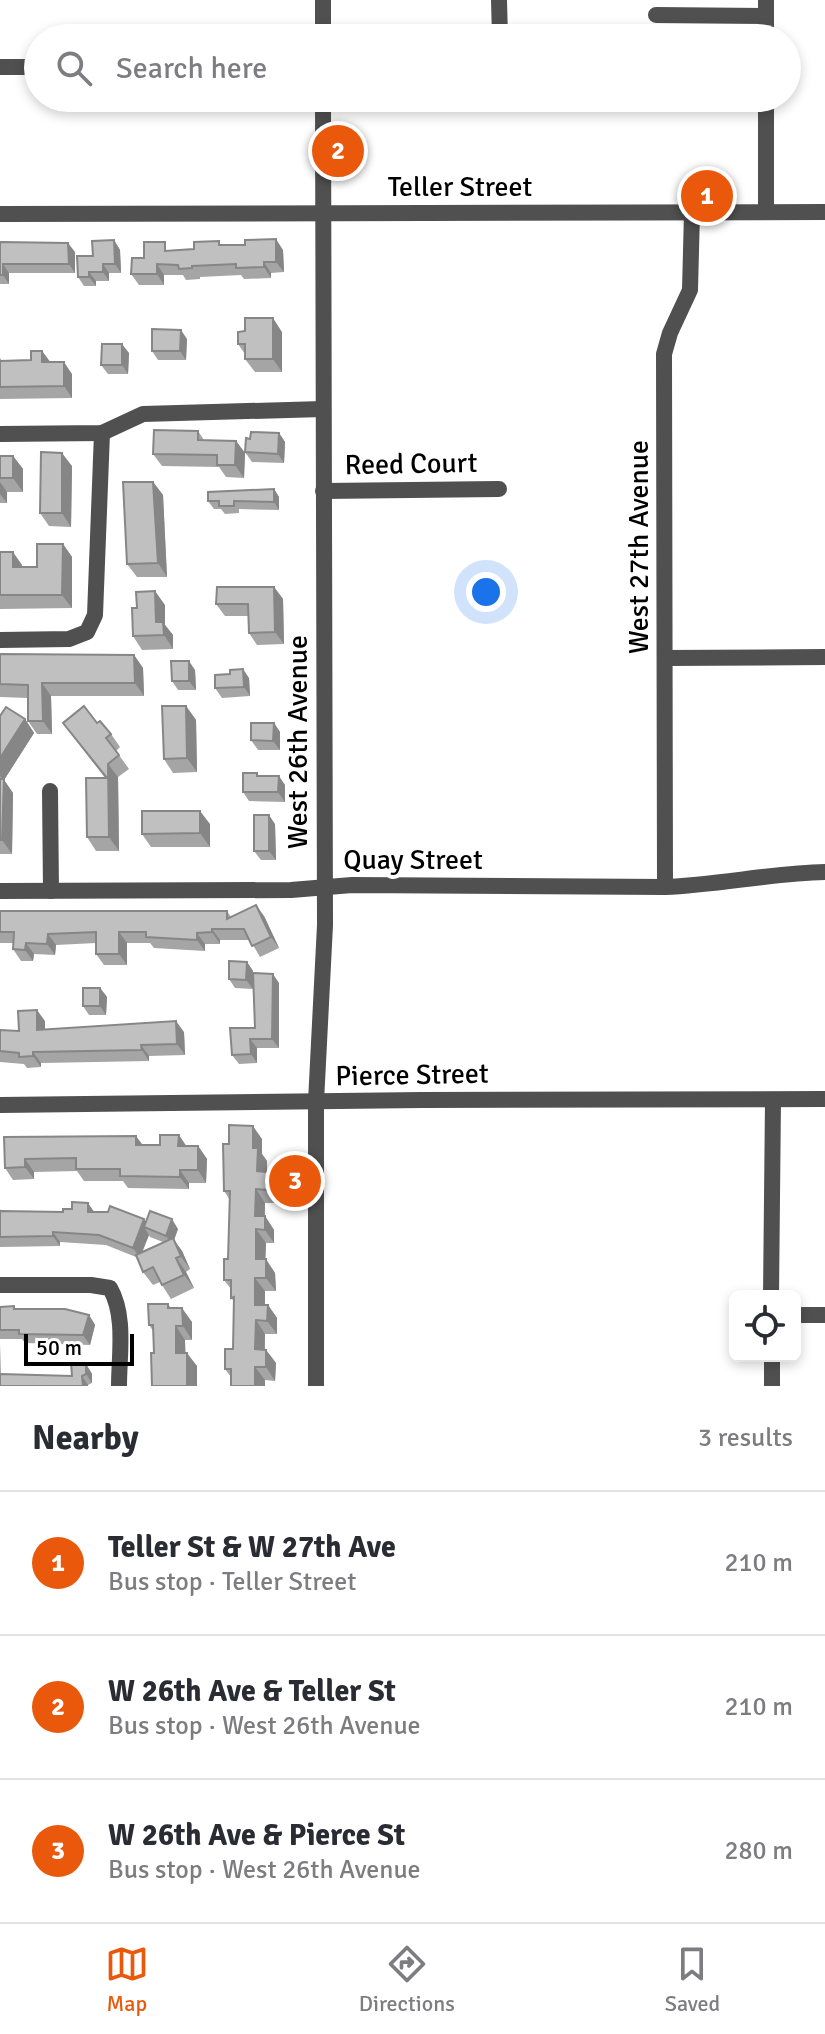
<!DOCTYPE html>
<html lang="en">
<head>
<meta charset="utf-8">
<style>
	:root { --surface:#fff; --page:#f2f2f3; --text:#2b2b33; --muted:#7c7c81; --line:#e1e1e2; --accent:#ea580c }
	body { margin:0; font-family:Signika,sans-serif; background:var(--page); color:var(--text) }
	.controls { position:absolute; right:24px; bottom:24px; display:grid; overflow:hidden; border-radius:12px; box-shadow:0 4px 12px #0003 }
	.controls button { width:72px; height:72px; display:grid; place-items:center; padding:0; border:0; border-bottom:2px solid var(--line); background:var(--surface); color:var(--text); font:40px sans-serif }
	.scale { position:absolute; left:24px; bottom:20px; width:110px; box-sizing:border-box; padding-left:8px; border:4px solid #000; border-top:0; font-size:22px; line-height:28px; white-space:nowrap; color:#000; -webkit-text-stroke:6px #fff; paint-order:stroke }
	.you { position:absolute; left:486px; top:592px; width:28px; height:28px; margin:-20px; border:6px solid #fff; border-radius:50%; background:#1a73e8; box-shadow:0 0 0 12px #1a73e833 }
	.badge { display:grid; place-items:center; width:52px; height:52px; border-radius:50%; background:var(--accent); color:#fff; font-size:26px; font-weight:700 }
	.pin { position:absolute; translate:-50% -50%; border:4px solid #fff; box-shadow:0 2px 8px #0006 }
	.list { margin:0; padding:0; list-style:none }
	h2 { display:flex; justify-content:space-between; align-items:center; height:104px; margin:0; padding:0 32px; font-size:34px }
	h2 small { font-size:26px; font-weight:400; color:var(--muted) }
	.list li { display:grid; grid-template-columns:52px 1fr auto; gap:24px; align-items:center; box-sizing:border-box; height:144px; padding:0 32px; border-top:2px solid var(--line) }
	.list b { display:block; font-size:30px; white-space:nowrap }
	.list p { margin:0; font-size:26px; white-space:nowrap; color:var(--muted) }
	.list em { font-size:26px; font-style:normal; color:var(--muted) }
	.icon { flex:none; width:44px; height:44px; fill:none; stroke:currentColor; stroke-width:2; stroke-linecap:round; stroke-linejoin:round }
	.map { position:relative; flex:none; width:825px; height:1386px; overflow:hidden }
	.search { position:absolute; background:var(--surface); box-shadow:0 4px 12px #0003; left:24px; right:24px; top:24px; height:88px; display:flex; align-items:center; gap:20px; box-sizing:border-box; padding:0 28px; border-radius:44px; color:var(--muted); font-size:30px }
	.sheet { height:536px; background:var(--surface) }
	nav { display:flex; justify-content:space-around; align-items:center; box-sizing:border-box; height:112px; border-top:2px solid var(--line); background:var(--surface); font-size:22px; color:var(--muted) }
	nav a { display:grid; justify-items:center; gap:4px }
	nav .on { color:var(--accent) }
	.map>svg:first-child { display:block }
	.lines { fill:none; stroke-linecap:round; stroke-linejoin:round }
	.minor { stroke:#505050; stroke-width:16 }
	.tertiary { stroke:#505050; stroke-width:16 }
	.wall { fill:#a5a5a5; fill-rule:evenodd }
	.shaded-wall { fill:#868686 }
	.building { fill:#c0c0c0; stroke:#868686; stroke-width:2 }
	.labels { text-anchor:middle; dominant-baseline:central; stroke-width:8; stroke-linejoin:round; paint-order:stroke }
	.street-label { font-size:28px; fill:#000; stroke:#fff }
</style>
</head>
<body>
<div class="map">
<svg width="825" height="1386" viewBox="0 0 825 1386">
	<rect width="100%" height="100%" fill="#fff"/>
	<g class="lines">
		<!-- minor -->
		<g class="minor">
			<path d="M499 0 500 38"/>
			<path d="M766 0V38"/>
			<path d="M656 15 766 16"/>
			<path d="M0 67H38"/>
			<path d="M766 98V211"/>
			<path d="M0 434 102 433 143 414 323 409"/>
			<path d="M323 491 499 489"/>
			<path d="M0 640 69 639 87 632 95 615 102 433"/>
			<path d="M665 658 825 657"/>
			<path d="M50 791 51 891"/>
			<path d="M665 887 664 354 670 333 690 290 692 212"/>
			<path d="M0 891 291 890 352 885 665 887C719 885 771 873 825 872"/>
			<path d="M0 1285H91L110 1288C126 1316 119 1355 119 1386"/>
			<path d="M771 1296 773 1100"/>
			<path d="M795 1315H825"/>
			<path d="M772 1356V1386"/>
		</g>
		<!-- tertiary -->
		<g class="tertiary">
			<path d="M323 38V0"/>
			<path d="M0 214 825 212"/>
			<path d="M0 1105 422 1100 825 1099"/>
			<path d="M316 1386V1102L325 925 323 98"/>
		</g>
	</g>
	<!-- wall -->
	<g class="wall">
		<path d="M114 240 120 250 121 273H109V281H96V286H84L78 277 93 256Z"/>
		<path d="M0 242 75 252V273H9V284H0Z"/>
		<path d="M222 245 283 250 284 272 271 273V278L244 279 241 275 200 277V279L186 280 183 275H164V285H139L131 274 144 258 170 250 194 249Z"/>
		<path d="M282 332V372H255L245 359V354L238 344Z"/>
		<path d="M187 339 186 360H158L152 351Z"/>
		<path d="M42 351 50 362 72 374V398L0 399V358L2 361 31 360Z"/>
		<path d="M129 353 128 374H108L101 365Z"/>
		<path d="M198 431 204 440 236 441 245 453 244 478 226 477 219 467 162 466 153 454Z"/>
		<path d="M279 433 285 442 284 463 252 462 245 452Z"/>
		<path d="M0 456H13L23 469V492H7V503H0Z"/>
		<path d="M72 466 71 527 49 526 40 513Z"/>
		<path d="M153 482 163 495 167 577H137L127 564Z"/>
		<path d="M274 489 279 497V510L239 509V513L225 514 221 509H214L208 501Z"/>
		<path d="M63 544 72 557V608L0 609V552L22 565V567H37Z"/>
		<path d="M274 587 283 599 284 644 257 645 249 633 248 616H225L216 604Z"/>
		<path d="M165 605V625L173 635V649L142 650 133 636Z"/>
		<path d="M0 654 134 655 143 668 144 696H51L52 734H37L28 721V698L0 697Z"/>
		<path d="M195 670 196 690H178L172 681Z"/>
		<path d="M249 678 250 696 222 698 215 688Z"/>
		<path d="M186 706 196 720 197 772 173 773 164 759Z"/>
		<path d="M0 716 25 719 34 733 4 780 13 793 12 854H0Z"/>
		<path d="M63 723H97L111 734 120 747 116 751 129 769 118 777 119 851H96L87 837 105 778Z"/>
		<path d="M274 723 280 732V750H258L251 740Z"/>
		<path d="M257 773 259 776 285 785V802L249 801 243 792Z"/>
		<path d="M210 824V847H151L142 834Z"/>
		<path d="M275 824 276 860H261L254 851Z"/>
		<path d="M0 911H227L231 917 264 916 279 948 260 957 250 940H220V944H205V951L154 948 150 943H127V965H104L96 954V943L56 945 55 955 34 954 33 961H21L13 949V943H0Z"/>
		<path d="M247 962 253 971V973L279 983V1048H257V1063L239 1064 232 1055 255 1028 253 979V989L235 988 229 979Z"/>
		<path d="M100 988 107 997 106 1015H89L83 1006Z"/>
		<path d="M45 1021V1029L184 1032 185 1055 149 1056V1061L41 1063V1067L27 1068 24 1064 0 1062V1030L19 1031Z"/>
		<path d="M4 1137 143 1145 198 1146 207 1159 206 1183H189V1189L128 1188 123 1181H84L77 1171 34 1172V1179L13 1180 5 1168Z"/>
		<path d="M262 1139V1154L267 1161V1172L277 1185 276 1203H265V1216L274 1230V1243H266L265 1259 275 1273 276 1291H265V1305H268L277 1318V1334H265V1350H266L276 1363 275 1381 265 1380V1386H231V1377L225 1369 233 1349 234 1301 231 1298V1289L224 1280 228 1259 230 1200 224 1191 229 1144Z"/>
		<path d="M0 1209 1 1211 95 1212 144 1219 146 1222 178 1229 174 1240 182 1251 190 1269 186 1272 194 1288 171 1299 160 1282 153 1285 143 1272 136 1257 106 1245 60 1242V1246L0 1247ZM149 1235 150 1237 163 1242 142 1251Z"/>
		<path d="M168 1304 171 1308 192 1322V1340H185V1353L197 1366 154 1353V1332L149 1325Z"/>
		<path d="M0 1307 89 1315 95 1325 90 1345 25 1343 22 1339H0Z"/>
		<path d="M0 1343 1 1374 72 1376 86 1364 92 1374V1383L88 1385 0 1386Z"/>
	</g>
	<!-- shaded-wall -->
	<g class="shaded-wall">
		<path d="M276 239 283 250 284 272 276 262Z"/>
		<path d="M114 240 120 250 121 273 115 264Z"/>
		<path d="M68 243 75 252V273L69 264Z"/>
		<path d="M264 262 271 273V278L264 267Z"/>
		<path d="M3 264 9 273V284L3 275Z"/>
		<path d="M103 264 109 273V281L103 272Z"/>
		<path d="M157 264 164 275V285L157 274Z"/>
		<path d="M89 272 96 281V286L89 277Z"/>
		<path d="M273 318 282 332V372L273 359Z"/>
		<path d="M181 330 187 339 186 360 180 351Z"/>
		<path d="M122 344 129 353 128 374 122 365Z"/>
		<path d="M42 351 51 363 42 362Z"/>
		<path d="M64 362 72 374V398L64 386Z"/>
		<path d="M279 433 285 442 284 463 278 454Z"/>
		<path d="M236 441 245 453 244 478 235 465Z"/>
		<path d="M62 453 72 466 71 527 62 513Z"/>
		<path d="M13 456 23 469V492L13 478Z"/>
		<path d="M0 482 7 492V503L0 494Z"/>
		<path d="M153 482 163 495 167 577 158 563Z"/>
		<path d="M274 489 279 497V510L274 502Z"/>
		<path d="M63 544 72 557V608L62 595Z"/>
		<path d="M13 552 22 565 23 581 13 567Z"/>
		<path d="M274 587 283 599 284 644 275 632Z"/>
		<path d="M155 591 165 605V625L173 635V649L156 622Z"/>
		<path d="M134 655 143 668 144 696 135 683Z"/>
		<path d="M189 661 195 670 196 690 189 681Z"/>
		<path d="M243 669 249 678 250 696 244 687Z"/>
		<path d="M42 683 51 696 52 734 43 721Z"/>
		<path d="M186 706 196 720 197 772 187 758Z"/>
		<path d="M25 719 34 733 4 780 13 793 12 854 2 840 4 781 0 776V758Z"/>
		<path d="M274 723 280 732V750L273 741Z"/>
		<path d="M108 764 118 777 119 851 109 837Z"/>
		<path d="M279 776 285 785V802L278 792Z"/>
		<path d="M200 811 210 824V847L200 833Z"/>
		<path d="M269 815 275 824 276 860 269 851Z"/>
		<path d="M256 905 264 916 279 948 271 937Z"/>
		<path d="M212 929 220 940V944L212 932Z"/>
		<path d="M119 932 127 943V965L119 954Z"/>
		<path d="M197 933 205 944V951L197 940Z"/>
		<path d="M48 934 56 945 55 955 47 944Z"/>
		<path d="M26 943 34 954 33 961 25 950Z"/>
		<path d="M247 962 253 971V989L246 980Z"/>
		<path d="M273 974 279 983V1048L272 1039Z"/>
		<path d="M100 988 107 997 106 1015 100 1006Z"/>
		<path d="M37 1010 45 1021V1041L37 1030Z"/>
		<path d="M176 1021 184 1032 185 1055 177 1044Z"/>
		<path d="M250 1039 257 1048V1063L251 1054Z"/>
		<path d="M141 1045 149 1056V1061L142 1050Z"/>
		<path d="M33 1052 41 1063V1067L33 1056Z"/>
		<path d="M253 1126 262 1139V1154L267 1161V1172L277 1185 276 1203 267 1190 257 1171 253 1148Z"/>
		<path d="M179 1135 187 1147 178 1146Z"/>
		<path d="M136 1136 145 1148 136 1145Z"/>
		<path d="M198 1146 207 1159 206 1183 198 1170Z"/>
		<path d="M25 1159 34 1172V1179L25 1167Z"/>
		<path d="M180 1170 189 1183V1189L180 1177Z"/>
		<path d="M256 1189 265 1203 264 1230 255 1216Z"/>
		<path d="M88 1203 95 1213 88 1212Z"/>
		<path d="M265 1216 274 1230V1243L265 1230Z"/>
		<path d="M144 1219 151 1229 144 1227 149 1235 140 1258 133 1248Z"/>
		<path d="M172 1219 178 1229 174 1240 182 1251 190 1269 166 1236Z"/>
		<path d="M256 1229 266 1243 265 1273 256 1259Z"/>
		<path d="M53 1232 60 1242V1246L53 1236Z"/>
		<path d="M176 1258 186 1272 194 1288 184 1275Z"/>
		<path d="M266 1259 275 1273 276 1291 266 1278Z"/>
		<path d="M255 1278 265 1291V1318L255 1305Z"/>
		<path d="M268 1305 277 1318V1334L267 1321Z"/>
		<path d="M182 1308 192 1322V1340L183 1326Z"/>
		<path d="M89 1315 95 1325 90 1345 83 1335Z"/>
		<path d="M256 1320 265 1334 264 1363 255 1349Z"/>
		<path d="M176 1326 185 1340 186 1366 176 1353Z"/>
		<path d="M266 1350 276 1363 275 1381 266 1367Z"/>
		<path d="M187 1353 197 1366V1386H187Z"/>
		<path d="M86 1364 92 1374V1383L86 1374Z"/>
		<path d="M255 1367 265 1380V1386H255Z"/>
		<path d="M82 1376 88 1385V1386H83Z"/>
	</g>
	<!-- building -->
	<g class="building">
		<path d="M276 239V262H264V267L236 268V264L192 266V268L179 269 178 265 157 264V274H131L132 258H144V242H165V251L194 249V242L219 241V245H245V240Z"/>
		<path d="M114 240 115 264H103V272H89V277H78L77 256H93L92 241Z"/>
		<path d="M0 242 68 243 69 264H3V275H0Z"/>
		<path d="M245 318H273V359H245V344H238V332L245 331Z"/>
		<path d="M152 329 181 330 180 351H152Z"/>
		<path d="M102 344H122V365H101Z"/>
		<path d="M31 351H42V362H64V386L0 387V361L31 360Z"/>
		<path d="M154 430 198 431V440L236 441 235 465H217V455L153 454Z"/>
		<path d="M251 432 279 433 278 454 245 452 246 438 250 439Z"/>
		<path d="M41 452 62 453V513H40Z"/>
		<rect x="0" y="456" width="13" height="22"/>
		<path d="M123 482H153L158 563 127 564Z"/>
		<path d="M274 489V502L234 501V506H219V501H208V492Z"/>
		<path d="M37 544H63L62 595H0V552H13V567H37Z"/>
		<path d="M217 587H274L275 632 249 633 248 604H216Z"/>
		<path d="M155 591 156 622H163L164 635 133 636 132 608H137L136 592Z"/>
		<path d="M0 654 134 655 135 683H42L43 721H28V685L0 684Z"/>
		<path d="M171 661H189V681H172Z"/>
		<path d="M243 669 244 687 215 688V675L230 674V670Z"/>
		<path d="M84 706 97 723 100 721 111 734 106 738 119 755 108 764 109 837H87L86 778H107L63 723Z"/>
		<path d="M162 706H186L187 758 164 759Z"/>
		<path d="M6 707 25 719 0 758V716Z"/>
		<path d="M251 723H274L273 741 251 740Z"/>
		<path d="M243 773H257V776H279L278 792H243Z"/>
		<path d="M0 779H4L2 840H0Z"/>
		<path d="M142 811H200V833L142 834Z"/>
		<rect x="254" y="815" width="15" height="36"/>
		<path d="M256 905 271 937 252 946 244 929H212V932L197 933V940L146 937V932H119V954H96V932L48 934 47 944 26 943 25 950 13 949 14 932H0V911H227V919Z"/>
		<path d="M229 961 247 962 246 980 229 979Z"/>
		<path d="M253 973 273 974 272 1039H250L251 1054 232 1055 230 1028H255Z"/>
		<rect x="83" y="988" width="17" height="18"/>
		<path d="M37 1010V1030L176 1021 177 1044 141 1045 142 1050 33 1052V1056L19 1057V1053L0 1051V1030L19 1031 18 1011Z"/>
		<path d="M229 1125 253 1126V1148H258L257 1171 267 1172V1190L256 1189 255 1216H265V1230L256 1229V1259H266V1278H255V1305H268L267 1321 256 1320 255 1349 266 1350V1367H255V1386H231V1369H225V1349H233L234 1297 231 1298V1280H224V1259H228L230 1191H224L223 1144H229Z"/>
		<path d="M160 1135H179L178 1146H198V1170H180V1177L120 1176V1169H76V1158L25 1159V1167L5 1168 4 1137 136 1136V1145H160Z"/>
		<path d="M72 1202 88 1203V1212H108L110 1206 144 1219 133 1248 99 1235 53 1232V1236L0 1237V1211L63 1212V1209H72Z"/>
		<path d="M150 1211 172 1219 166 1236 144 1227Z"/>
		<path d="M173 1238 181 1256 176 1258 184 1275 162 1285 153 1267 143 1272 136 1255Z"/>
		<path d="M148 1304H168V1308H182L183 1326H176V1353H187V1386H152L151 1353H154L153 1325H149Z"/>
		<path d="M14 1306V1309H65L89 1315 83 1335 19 1334V1330H0V1307Z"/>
		<path d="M71 1363 86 1364V1374L82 1376 83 1386H0V1374L72 1376Z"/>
	</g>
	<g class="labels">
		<!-- street labels -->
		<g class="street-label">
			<text x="460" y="187">Teller Street</text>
			<text transform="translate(411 464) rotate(-1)">Reed Court</text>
			<text transform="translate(639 547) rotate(-90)">West 27th Avenue</text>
			<text transform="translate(298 742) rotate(-90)">West 26th Avenue</text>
			<text x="413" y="860">Quay Street</text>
			<text transform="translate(412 1075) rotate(-1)">Pierce Street</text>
		</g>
	</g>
</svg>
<div class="controls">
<button><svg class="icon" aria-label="locate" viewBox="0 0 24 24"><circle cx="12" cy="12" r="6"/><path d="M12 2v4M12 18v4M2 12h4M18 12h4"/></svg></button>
</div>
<div class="scale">50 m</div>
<div class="you"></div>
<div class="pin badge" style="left:707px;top:196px">1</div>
<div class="pin badge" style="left:338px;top:151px">2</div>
<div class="pin badge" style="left:295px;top:1181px">3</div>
<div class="search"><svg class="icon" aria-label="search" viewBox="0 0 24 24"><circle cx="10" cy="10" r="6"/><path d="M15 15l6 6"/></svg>Search here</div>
</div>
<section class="sheet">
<h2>Nearby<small>3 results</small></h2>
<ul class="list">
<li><span class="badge">1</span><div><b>Teller St &amp; W 27th Ave</b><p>Bus stop · Teller Street</p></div><em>210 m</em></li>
<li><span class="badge">2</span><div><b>W 26th Ave &amp; Teller St</b><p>Bus stop · West 26th Avenue</p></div><em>210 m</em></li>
<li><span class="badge">3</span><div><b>W 26th Ave &amp; Pierce St</b><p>Bus stop · West 26th Avenue</p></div><em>280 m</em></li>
</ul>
</section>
<nav>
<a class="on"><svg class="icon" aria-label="map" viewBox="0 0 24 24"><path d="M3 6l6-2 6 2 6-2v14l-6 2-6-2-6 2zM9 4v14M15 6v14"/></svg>Map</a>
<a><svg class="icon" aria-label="directions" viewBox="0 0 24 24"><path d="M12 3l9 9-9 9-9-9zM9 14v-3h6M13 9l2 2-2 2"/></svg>Directions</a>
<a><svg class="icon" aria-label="saved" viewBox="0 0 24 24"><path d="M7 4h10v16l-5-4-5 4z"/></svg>Saved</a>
</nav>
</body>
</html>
